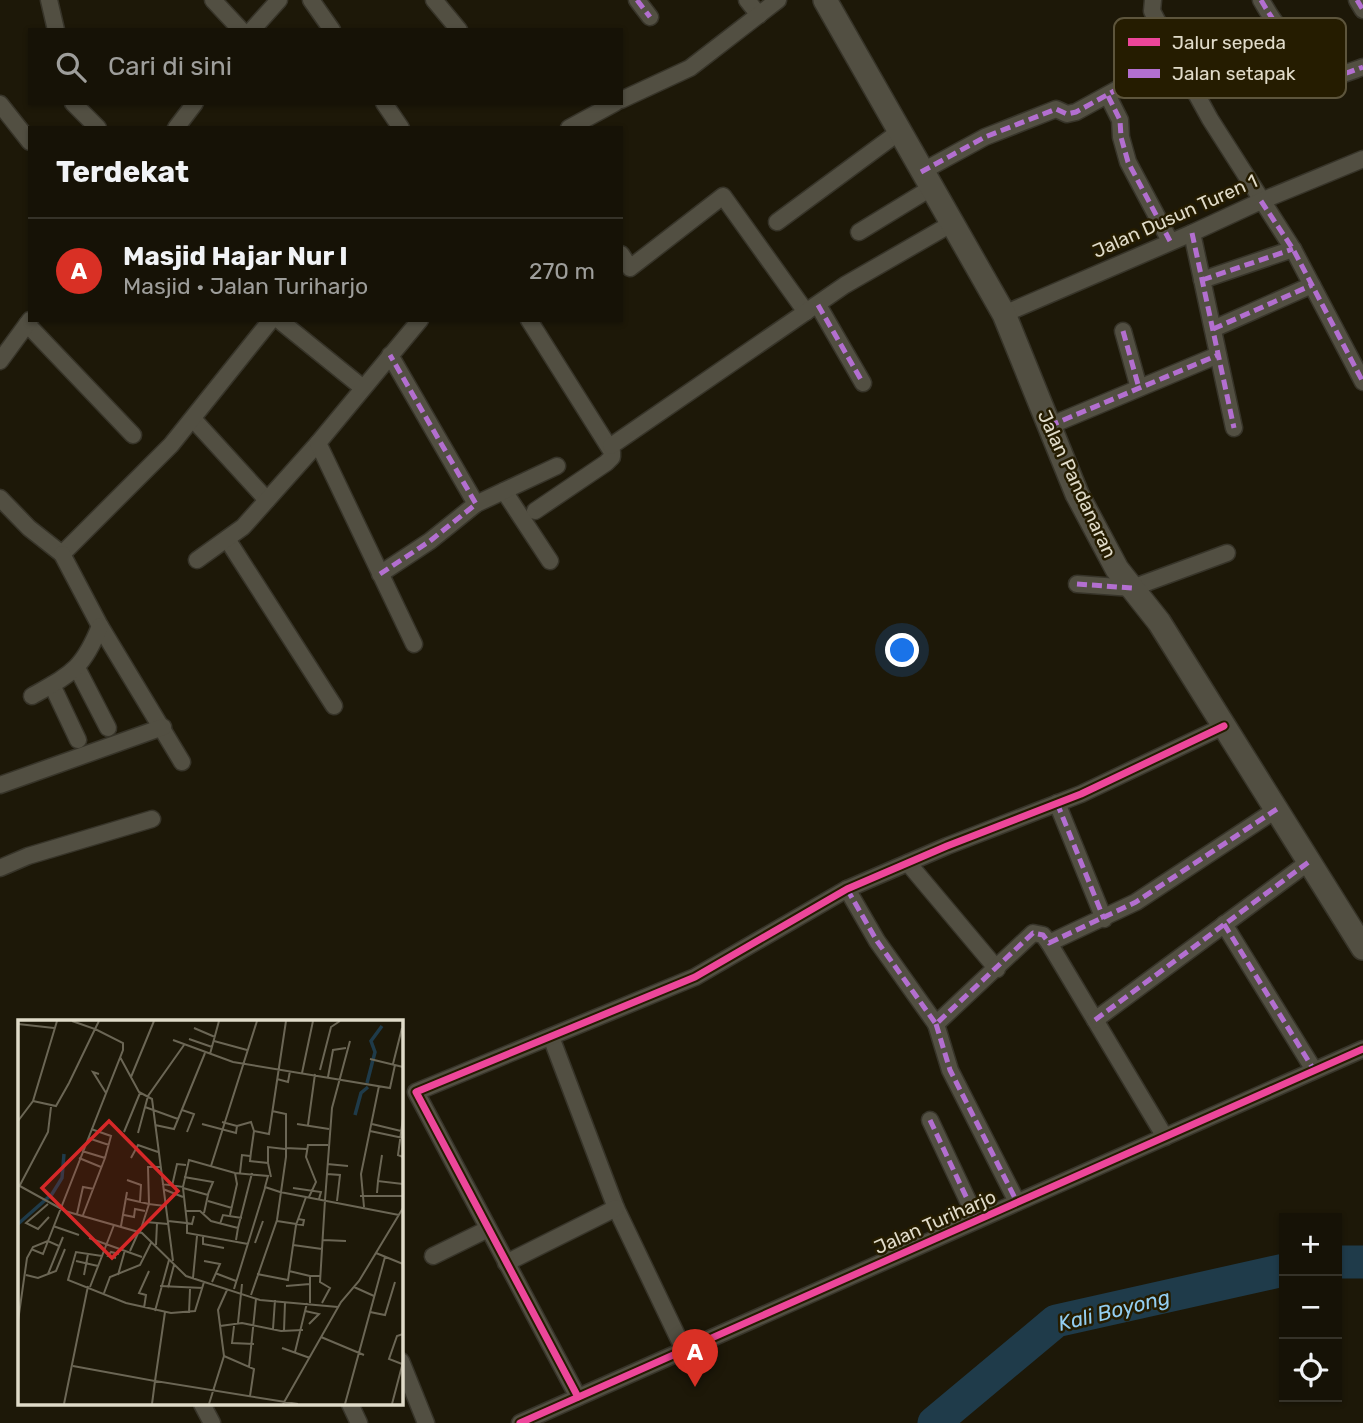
<!DOCTYPE html>
<html lang="id">
<head>
<meta charset="utf-8">
<style>
	:root { --surface:#161206; --page:#1f1b10; --text:#f1f3f6; --muted:#9e9e9b; --line:#353228; --accent:#d93025 }
	body { margin:0; font-family:Rubik,sans-serif; background:var(--page); color:var(--text) }
	.controls { position:absolute; right:21px; bottom:21px; display:grid; overflow:hidden; border-radius:0px; box-shadow:0 2px 5px #0004 }
	.controls button { width:63px; height:63px; display:grid; place-items:center; padding:0; border:0; border-bottom:2px solid var(--line); background:var(--surface); color:var(--text); font:35px sans-serif }
	.you { position:absolute; left:903px; top:651px; width:24px; height:24px; margin:-18px; border:5px solid #fff; border-radius:50%; background:#1a73e8; box-shadow:0 0 0 10px #1a73e833 }
	.badge { display:grid; place-items:center; width:46px; height:46px; border-radius:50%; background:var(--accent); color:#fff; font-size:23px; font-weight:700 }
	.pin { position:absolute; translate:-50% -58px; filter:drop-shadow(0 2px 4px #0008) }
	.pin::after { content:''; position:absolute; top:37px; width:24px; height:21px; background:inherit; clip-path:polygon(0 0,100% 0,50% 100%) }
	.list { margin:0; padding:0; list-style:none }
	h2 { display:flex; justify-content:space-between; align-items:center; height:91px; margin:0; padding:0 28px; font-size:30px }
	h2 small { font-size:23px; font-weight:400; color:var(--muted) }
	.list li { display:grid; grid-template-columns:46px 1fr auto; gap:21px; align-items:center; box-sizing:border-box; height:105px; padding:0 28px; border-top:2px solid var(--line) }
	.list b { display:block; font-size:26px; white-space:nowrap }
	.list p { margin:0; font-size:23px; white-space:nowrap; color:var(--muted) }
	.list em { font-size:23px; font-style:normal; color:var(--muted) }
	.icon { flex:none; width:38px; height:38px; fill:none; stroke:currentColor; stroke-width:2; stroke-linecap:round; stroke-linejoin:round }
	.map { position:relative; flex:none; width:1363px; height:1423px; overflow:hidden }
	.search { position:absolute; background:var(--surface); box-shadow:0 2px 5px #0004; left:28px; top:28px; width:595px; height:77px; display:flex; align-items:center; gap:18px; box-sizing:border-box; padding:0 24px; border-radius:0px; color:var(--muted); font-size:26px }
	.panel { position:absolute; background:var(--surface); box-shadow:0 2px 5px #0004; left:28px; top:126px; width:595px; height:196px; border-radius:0px }
	.map>svg:first-child { display:block }
	.lines { fill:none; stroke-linecap:round; stroke-linejoin:round }
	.river { stroke:#1f3b4a; stroke-width:33 }
	.street-casing { stroke:#373429; stroke-width:19 }
	.secondary-casing { stroke:#373429; stroke-width:26 }
	.street { stroke:#524f42; stroke-width:16 }
	.secondary { stroke:#524f42; stroke-width:23 }
	.quiet { stroke:#b36fd0; stroke-width:5; stroke-dasharray:10 5; stroke-linecap:butt }
	.cycleway-casing { stroke:#251c00; stroke-width:11 }
	.cycleway { stroke:#ed469a; stroke-width:7 }
	.labels { text-anchor:middle; dominant-baseline:central; stroke-width:5; stroke-linejoin:round; paint-order:stroke }
	.street-label { font-size:19px; fill:#e0dbc9; stroke:#251c00 }
	.water-label { font-size:21px; font-style:italic; fill:#93cef1; stroke:#251c00 }
	.inset-river { fill:none; stroke:#1f3b4a; stroke-width:3.5 }
	.inset-road { fill:none; stroke:#6b6655; stroke-width:2 }
	.view { fill:#d62828; fill-opacity:0.15; stroke:#d62828; stroke-width:3.5 }
	.inset-edge { fill:none; stroke:#e0dbc9; stroke-width:3.5 }
	.key { fill:#251c00; stroke:#5d553c; stroke-width:2 }
	.key-label { font-size:19px; fill:#e0dbc9 }
</style>
</head>
<body>
<div class="map">
<svg width="1363" height="1423" viewBox="0 0 1363 1423">
	<rect width="100%" height="100%" fill="#1d1808"/>
	<g class="lines">
		<!-- river -->
		<g class="river">
			<path d="M1337 1262H1363"/>
			<path d="M934 1423 1056 1321 1284 1270"/>
		</g>
		<!-- street casing -->
		<g class="street-casing">
			<g id="street">
				<path d="M49 0 56 30"/>
				<path d="M213 0 241 30"/>
				<path d="M311 0 332 30"/>
				<path d="M434 0 459 30"/>
				<path d="M637 0 650 17"/>
				<path d="M747 0 759 15"/>
				<path d="M1153 0 1152 11 1176 57 1210 119 1293 249 1363 382"/>
				<path d="M1261 0C1271 18 1306 70 1325 75 1338 78 1351 71 1363 67"/>
				<path d="M1357 0 1363 10"/>
				<path d="M252 30 279 0"/>
				<path d="M1108 96 1120 120 1121 137 1128 162 1170 241"/>
				<path d="M621 100 690 68 778 0"/>
				<path d="M73 103 98 128"/>
				<path d="M384 103 401 128"/>
				<path d="M0 104 30 142"/>
				<path d="M176 128 195 103"/>
				<path d="M569 128 615 103"/>
				<path d="M921 172 985 137 1056 109 1067 114 1076 112 1176 57"/>
				<path d="M777 222 899 132"/>
				<path d="M859 232 931 188"/>
				<path d="M1192 233 1234 428"/>
				<path d="M621 254 630 268 723 196 806 312"/>
				<path d="M1202 280 1293 249"/>
				<path d="M818 305 863 383"/>
				<path d="M1004 314 1192 233 1261 201 1363 159"/>
				<path d="M279 320 363 388"/>
				<path d="M529 320 612 452V457L606 463 535 511"/>
				<path d="M27 324 133 435"/>
				<path d="M1213 329 1312 285"/>
				<path d="M1123 331 1139 388"/>
				<path d="M390 355 476 504"/>
				<path d="M0 361 30 320"/>
				<path d="M193 419 267 500"/>
				<path d="M1049 426 1218 355"/>
				<path d="M611 446 845 285 951 224"/>
				<path d="M504 491 550 561"/>
				<path d="M0 498 29 528 62 554 171 445 271 320"/>
				<path d="M227 539 334 706"/>
				<path d="M62 554 100 626 182 762"/>
				<path d="M197 560 243 527 318 443"/>
				<path d="M380 574 430 541 476 504 557 466"/>
				<path d="M1077 584 1132 588 1227 553"/>
				<path d="M414 644 318 443 420 320"/>
				<path d="M77 668 108 728"/>
				<path d="M52 685 78 740"/>
				<path d="M32 696C71 674 83 669 100 626"/>
				<path d="M0 785 163 727"/>
				<path d="M1057 803 1104 919"/>
				<path d="M908 863 997 969"/>
				<path d="M0 868 28 856 152 819"/>
				<path d="M847 889 877 941 936 1024 1033 933 1043 935 1049 943 1136 902 1277 809"/>
				<path d="M1224 924 1314 1070"/>
				<path d="M1049 943 1165 1137"/>
				<path d="M1095 1020 1310 861"/>
				<path d="M936 1024 950 1070 1017 1202"/>
				<path d="M551 1037 616 1208 684 1350"/>
				<path d="M930 1120 977 1220"/>
				<path d="M433 1256 488 1229"/>
				<path d="M506 1263 616 1208"/>
				<path d="M401 1361 426 1423"/>
				<path d="M578 1397 416 1092 695 977 847 889 947 846 1081 794 1224 726"/>
				<path d="M202 1404 212 1423"/>
				<path d="M350 1404 359 1423"/>
				<path d="M520 1423 1363 1049"/>
			</g>
		</g>
		<!-- secondary casing -->
		<g class="secondary-casing">
			<path id="secondary" d="M825 0 1004 314 1077 494 1117 569 1159 622 1363 948"/>
		</g>
		<!-- street -->
		<use href="#street" class="street"/>
		<!-- secondary -->
		<use href="#secondary" class="secondary"/>
		<!-- quiet -->
		<g class="quiet">
			<path d="M637 0 650 17"/>
			<path d="M1261 0C1271 18 1306 70 1325 75 1338 78 1351 71 1363 67"/>
			<path d="M1357 0 1363 10"/>
			<path d="M1108 96 1120 120 1121 137 1128 162 1170 241"/>
			<path d="M921 172 985 137 1056 109 1067 114 1076 112 1176 57"/>
			<path d="M1261 201 1293 249 1363 382"/>
			<path d="M1192 233 1234 428"/>
			<path d="M1202 280 1293 249"/>
			<path d="M818 305 863 383"/>
			<path d="M1213 329 1312 285"/>
			<path d="M1123 331 1139 388"/>
			<path d="M1049 426 1218 355"/>
			<path d="M380 574 430 541 476 504 390 355"/>
			<path d="M1077 584 1132 588"/>
			<path d="M1057 803 1104 919"/>
			<path d="M847 889 877 941 936 1024 1033 933 1043 935 1049 943 1136 902 1277 809"/>
			<path d="M1224 924 1314 1070"/>
			<path d="M1095 1020 1310 861"/>
			<path d="M936 1024 950 1070 1017 1202"/>
			<path d="M930 1120 977 1220"/>
		</g>
		<!-- cycleway casing -->
		<g class="cycleway-casing">
			<g id="cycleway">
				<path d="M578 1397 416 1092 695 977 847 889 947 846 1081 794 1224 726"/>
				<path d="M520 1423 1363 1049"/>
			</g>
		</g>
		<!-- cycleway -->
		<use href="#cycleway" class="cycleway"/>
	</g>
	<g class="labels">
		<!-- street labels -->
		<g class="street-label">
			<text transform="translate(1175 216) rotate(-24)">Jalan Dusun Turen 1</text>
			<text transform="translate(1077 484) rotate(65)">Jalan Pandanaran</text>
			<text transform="translate(935 1222) rotate(-24)">Jalan Turiharjo</text>
		</g>
		<!-- water labels -->
		<g class="water-label">
			<text transform="translate(1114 1310) rotate(-14)">Kali Boyong</text>
		</g>
	</g>
	<!-- overview -->
	<g transform="translate(18 1020)">
		<rect width="385" height="385" fill="#1d1808"/>
		<path class="inset-river" d="M349 63 357 32 353 21 364 6M337 95 343 73 350 67M0 204 34 174 44 158 46 134"/>
		<path class="inset-road" d="M0 4 36 8M176 8 197 17M171 19 194 27M155 20 215 42 372 68 377 45M196 21 229 30M192 34 201 1M102 37 121 72 134 79 155 241M352 39 385 47M375 44 384 8M302 50 313 7 322 1M284 53 295 1M81 54 75 52 88 73M113 57 136 1M310 57 315 30 328 28M259 59 270 62 272 51M15 81 38 86 51 63 77 9 54 1M127 87 160 99M164 90 176 94 169 112M385 98 380 135 385 137M0 101 15 81 39 1M184 104 218 113 219 106 204 102M279 104 311 109M354 104 383 111M137 105 156 109 187 33M290 105 297 54M219 106 233 102 236 111M73 109 93 116 87 138M352 111 385 118M106 112 122 73M120 113 130 76 166 25M70 118 91 125M267 128 289 129M64 131 87 138 65 195M61 138 83 147M113 138 120 125 140 132M250 142V127L267 129M309 144 330 146M193 146 239 1M222 153 224 135 232 136M309 154 322 155 319 181M166 157 195 162 190 174M253 157 250 143 232 141 233 132 236 111 251 114 268 1M109 160 123 165 122 182M360 161 364 135M144 164 165 167 171 140 217 153 250 156 247 167 262 172 381 195M0 165 47 191 124 213 168 256 242 280 320 287M2 165 30 112 33 87M154 166 159 144 168 145M165 168 190 175 186 193M275 168 303 172 301 179M145 169 165 177M359 173 360 161 385 164M342 176H385M291 177 298 162 288 137 290 125H310M109 179 131 184 130 147H142M307 180 314 88 332 21M190 181 214 188M30 184 8 203 20 209 31 197M346 187 343 154 361 66M167 191H182L193 201 220 208 218 220M59 194 65 167 76 169M106 195 116 197 117 189 127 191M212 195 219 164 217 153M176 196 174 204 169 203V213L230 224M150 201 169 203 165 168M259 201 285 205 286 200 280 199M128 202 150 204M202 204 205 195 224 198M35 206 61 215M103 206 109 172M220 208 234 153M122 212 131 184 147 186M185 217V224L206 228M71 218 124 237M305 220 328 221M237 223 245 201M138 225 139 203M275 225 304 229M13 229 25 234 30 221 41 226M112 231 121 211M358 233 385 244M84 236 58 232 50 260 108 283 153 293 177 291 186 262M98 238 90 236 93 232 101 234M58 241 80 246M186 241 202 244 194 262M271 251 292 256M197 253 218 261M30 254 45 217M239 254 270 260 278 205 288 177M8 255 20 258 38 251 47 229M66 255 70 234M100 255 107 230M175 258 179 216M142 266 185 268M268 266 292 264M72 267 96 205M336 267 356 276M150 268 156 245M216 269 247 168M86 273 92 257 122 245 133 223M233 275 259 200 268 137V94L254 91M292 283V256H302M304 283 312 268 302 262 307 180M126 288 128 275 121 273 131 251M137 291 151 240M287 291 301 294 291 304M147 292 137 361 280 384M352 292 367 295 377 262M171 293 172 269M0 301 9 238 15 227 30 221 105 30V23L77 9 81 1M220 303 224 264M202 306 224 303 263 311 285 310M216 306 214 323 236 324M255 309 257 280M266 311 267 282M303 317 346 335M264 328 292 338M277 332 289 283M206 336 200 290 209 270M206 336 236 349 232 376M384 344 371 339 379 316 385 314M55 346 137 361 134 384M231 347 238 279M46 384 70 266M191 384 206 336M265 384 323 282 341 261 385 188M327 384 367 237M374 384 385 342"/>
		<path class="view" d="M91 101 160 171 94 238 24 168Z"/>
		<rect width="385" height="385" class="inset-edge"/>
	</g>
	<!-- legend -->
	<rect x="1114" y="18" width="232" height="80" rx="10" class="key"/>
	<rect x="1128" y="38" width="32" height="8" fill="#ed469a"/>
	<rect x="1128" y="69" width="32" height="9" fill="#b36fd0"/>
	<g class="key-label">
		<text x="1172" y="49">Jalur sepeda</text>
		<text x="1172" y="80">Jalan setapak</text>
	</g>
</svg>
<div class="controls">
<button>+</button>
<button>−</button>
<button><svg class="icon" aria-label="locate" viewBox="0 0 24 24"><circle cx="12" cy="12" r="6"/><path d="M12 2v4M12 18v4M2 12h4M18 12h4"/></svg></button>
</div>
<div class="you"></div>
<div class="pin badge" style="left:695px;top:1387px">A</div>
<div class="search"><svg class="icon" aria-label="search" viewBox="0 0 24 24"><circle cx="10" cy="10" r="6"/><path d="M15 15l6 6"/></svg>Cari di sini</div>
<section class="panel">
<h2>Terdekat<small></small></h2>
<ul class="list">
<li><span class="badge">A</span><div><b>Masjid Hajar Nur I</b><p>Masjid · Jalan Turiharjo</p></div><em>270 m</em></li>
</ul>
</section>
</div>
</body>
</html>
